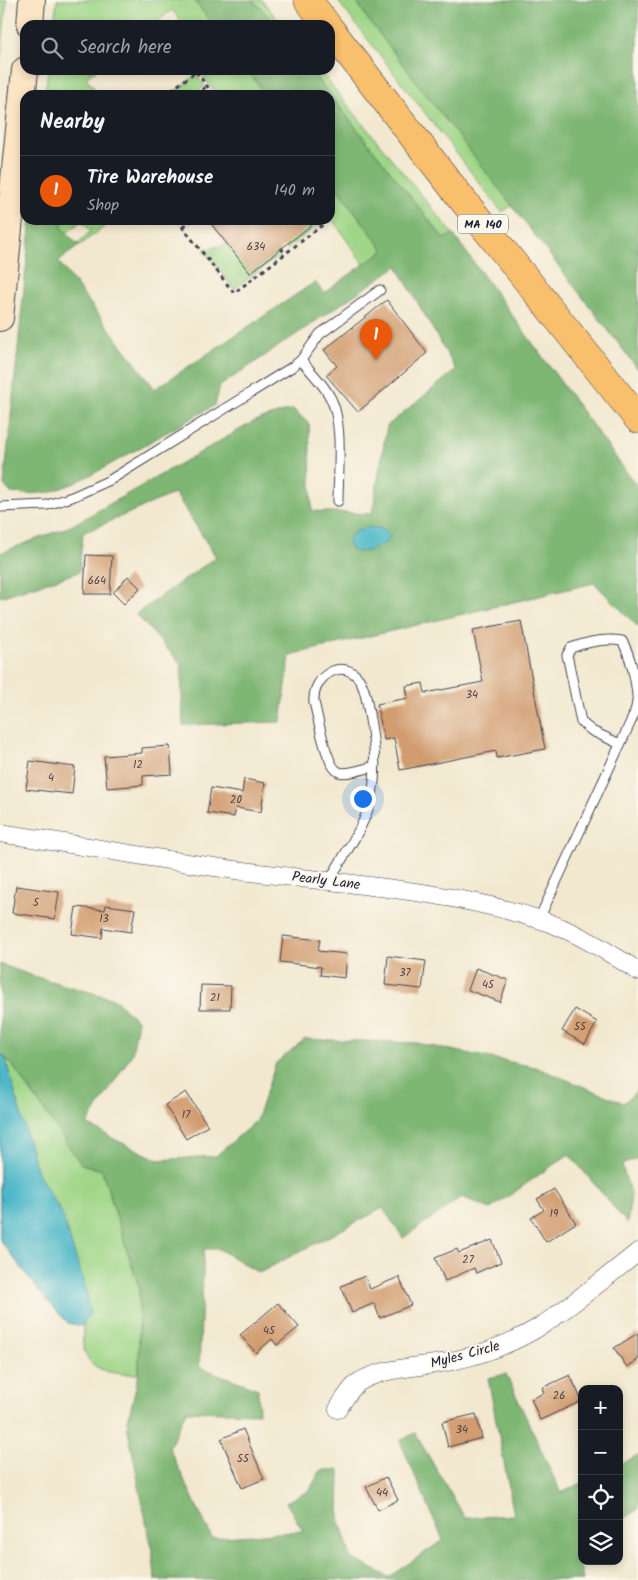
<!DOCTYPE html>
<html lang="en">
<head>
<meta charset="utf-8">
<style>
	:root { --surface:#171b24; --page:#242831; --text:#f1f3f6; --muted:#9ea1a6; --line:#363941; --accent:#ea580c }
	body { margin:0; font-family:Kalam,sans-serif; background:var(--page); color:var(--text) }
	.controls { position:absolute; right:15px; bottom:15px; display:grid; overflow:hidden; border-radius:10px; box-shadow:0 2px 8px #0003 }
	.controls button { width:45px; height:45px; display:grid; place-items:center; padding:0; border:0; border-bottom:1px solid var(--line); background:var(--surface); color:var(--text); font:25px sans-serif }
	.you { position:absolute; left:362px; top:798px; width:18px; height:18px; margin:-12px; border:4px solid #fff; border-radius:50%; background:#1a73e8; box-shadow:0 0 0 8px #1a73e833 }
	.badge { display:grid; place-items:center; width:32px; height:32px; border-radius:50%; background:var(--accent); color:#fff; font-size:16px; font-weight:700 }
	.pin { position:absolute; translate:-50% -41px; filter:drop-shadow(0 1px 2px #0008) }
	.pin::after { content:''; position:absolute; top:26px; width:18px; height:15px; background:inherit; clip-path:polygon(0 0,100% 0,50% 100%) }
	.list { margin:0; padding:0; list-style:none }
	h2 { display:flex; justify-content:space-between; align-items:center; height:65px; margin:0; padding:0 20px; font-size:21px }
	h2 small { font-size:16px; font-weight:400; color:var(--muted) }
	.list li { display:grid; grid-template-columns:32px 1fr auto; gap:15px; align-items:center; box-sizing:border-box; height:70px; padding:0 20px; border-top:1px solid var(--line) }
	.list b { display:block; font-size:19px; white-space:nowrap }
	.list p { margin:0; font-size:16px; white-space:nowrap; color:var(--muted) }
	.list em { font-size:16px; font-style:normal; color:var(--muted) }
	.icon { flex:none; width:28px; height:28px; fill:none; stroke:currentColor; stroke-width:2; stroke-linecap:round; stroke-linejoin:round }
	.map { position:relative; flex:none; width:638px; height:1580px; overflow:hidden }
	.search { position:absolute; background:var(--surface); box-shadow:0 2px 8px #0003; left:20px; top:20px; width:315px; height:55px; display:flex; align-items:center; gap:12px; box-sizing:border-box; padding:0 18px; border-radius:15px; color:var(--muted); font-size:19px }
	.panel { position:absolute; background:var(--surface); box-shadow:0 2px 8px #0003; left:20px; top:90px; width:315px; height:135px; border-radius:15px }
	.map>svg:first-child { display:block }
	.green { fill:#9ed586; stroke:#607c60 }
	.forest { fill:#7eb673; stroke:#506c57 }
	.water { fill:#4cb7c8; stroke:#376c82 }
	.building { fill:#d19c70 }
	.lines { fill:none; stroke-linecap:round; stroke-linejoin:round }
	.lane-casing { stroke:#414051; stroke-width:11 }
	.street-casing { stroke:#414051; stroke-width:19 }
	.secondary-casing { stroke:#414051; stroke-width:28 }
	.highway-casing { stroke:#414051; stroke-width:29 }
	.path { stroke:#414051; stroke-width:3; stroke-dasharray:4 4; stroke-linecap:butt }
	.lane { stroke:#fff; stroke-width:9 }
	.street { stroke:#fff; stroke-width:18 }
	.secondary { stroke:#fce5c4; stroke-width:26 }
	.highway { stroke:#f8bf6c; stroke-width:28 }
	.labels { text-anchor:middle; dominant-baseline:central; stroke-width:4; stroke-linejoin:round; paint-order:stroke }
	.number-label { font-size:11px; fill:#4e4048 }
	.shield { fill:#fbf7ec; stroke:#636270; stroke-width:1 }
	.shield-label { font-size:12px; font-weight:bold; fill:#22223b }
	.street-label { font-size:14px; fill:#22223b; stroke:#fbf7ec }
</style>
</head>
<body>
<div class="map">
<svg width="638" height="1580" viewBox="0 0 638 1580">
	<rect width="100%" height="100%" fill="#fbf7ec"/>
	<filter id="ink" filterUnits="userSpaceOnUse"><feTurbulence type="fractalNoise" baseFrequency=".02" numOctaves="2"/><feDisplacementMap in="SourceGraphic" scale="10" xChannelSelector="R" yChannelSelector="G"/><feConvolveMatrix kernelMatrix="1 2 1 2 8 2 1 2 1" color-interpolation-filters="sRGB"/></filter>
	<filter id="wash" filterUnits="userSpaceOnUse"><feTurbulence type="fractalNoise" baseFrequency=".0096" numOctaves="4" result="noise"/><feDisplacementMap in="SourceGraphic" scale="20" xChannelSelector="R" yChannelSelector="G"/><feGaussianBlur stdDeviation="1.12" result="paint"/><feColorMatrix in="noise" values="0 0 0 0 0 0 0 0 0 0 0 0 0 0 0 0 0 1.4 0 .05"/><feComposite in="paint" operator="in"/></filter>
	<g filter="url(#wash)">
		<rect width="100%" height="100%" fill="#f2e8cf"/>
		<!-- green -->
		<g class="green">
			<path d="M0 0H7L0 61Z"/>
			<path d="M57 0H194L213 25H184L172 10 153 25H54Z"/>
			<path d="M252 0H262L282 25H275L261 8Z"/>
			<path d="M337 0H356L367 18 513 205 502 212Z"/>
			<path d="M48 70H96L86 78 94 88 93 94 45 95Z"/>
			<path d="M203 70H247L266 95H217L200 72Z"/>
			<path d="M310 70H319L453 234 444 239Z"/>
			<path d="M196 75 205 86 193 95H170Z"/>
			<path d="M330 179 384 250 364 265 330 216Z"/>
			<path d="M62 220H99L104 227 79 246 77 244 91 231 81 221 67 233 62 228Z"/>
			<path d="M307 220H325L287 249 284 246Z"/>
			<path d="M227 244 250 273 278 251 281 254 234 289 204 250Z"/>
			<path d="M0 1054 5 1057 19 1074 81 1163 102 1170 139 1288V1374C119 1374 93 1375 84 1351 82 1344 83 1334 83 1326L68 1323 44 1297 0 1240Z"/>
		</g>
		<!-- forest -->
		<g class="forest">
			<path d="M194 0H252L261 8 275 25H213Z"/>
			<path d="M356 0H638V369L367 18Z"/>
			<path d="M247 70H310L330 95H266Z"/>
			<path d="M330 95 444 239 453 234 638 488V627L594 583 290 655 281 722 183 725 181 664 136 614 216 557 175 493 83 533 79 572 0 597V553L71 526 255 421 293 409 309 424 312 511 372 514 387 426 456 370 397 266 220 386 215 405 102 469 75 483 51 492 28 494 11 493 4 485 31 220H62V228L79 246 58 261 155 389 315 282 324 293 384 250 330 179Z"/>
			<path d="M0 964 33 976 114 999 138 1021 132 1054 87 1124 116 1140 159 1160 216 1156 256 1121 276 1063 305 1039 416 1043 535 1067 624 1103 638 1089V1158L622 1165 631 1197 627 1223 569 1154 490 1209 462 1197 403 1238 383 1208 259 1273 219 1249H204L199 1367 258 1389 259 1413 186 1411 169 1448 212 1538 303 1531 286 1502 309 1491 321 1470H340L339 1518 351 1558 389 1577 443 1540 400 1441 415 1433 465 1518 514 1515 488 1378 506 1374 561 1493 582 1483V1547L577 1551 583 1580H155L153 1556 127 1425 139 1374V1288L102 1170 81 1164 19 1074 5 1057 0 1054Z"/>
			<path d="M638 1455V1509L619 1522V1465Z"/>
		</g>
		<!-- water -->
		<g class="water">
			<path d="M368 527 384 529 390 535 388 541C378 548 349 562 348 540L354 532Z"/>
			<path d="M0 1054 5 1057 37 1172 61 1212 86 1289 90 1313 83 1326 68 1323 44 1297 0 1240Z"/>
		</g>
		<g id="blocks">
			<!-- building -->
			<g class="building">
				<path d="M208 220H318L250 273Z"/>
				<path d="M387 300 427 353 358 412 326 375 337 366 324 350Z"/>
				<path d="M86 555 112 556 110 594H84Z"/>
				<path d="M128 576 140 588 124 604 113 593Z"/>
				<path d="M521 621 545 749 497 758 496 751 400 770 394 738 384 740 377 704 408 698 406 686 423 683 425 693 483 682 473 630Z"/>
				<path d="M170 746 172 774 143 776V785L107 788 104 756 142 753V748Z"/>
				<path d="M30 761 75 767 72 794 26 789Z"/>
				<path d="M244 779 265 783 261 812 236 808 234 817 207 813 211 788 242 793Z"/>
				<path d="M16 886 59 892 55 919 12 913Z"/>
				<path d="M106 905 135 909 131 932 103 928 102 938 72 934 76 907 105 910Z"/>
				<path d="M283 936 320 940 318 951 347 954 345 978 320 975 321 967 280 962Z"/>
				<path d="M388 956 426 961 422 989 385 985Z"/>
				<path d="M476 968 508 980 500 1002 468 990Z"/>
				<path d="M201 985 231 986 230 1009H200Z"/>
				<path d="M575 1009 597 1022 585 1044 562 1031Z"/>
				<path d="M186 1092 208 1126 186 1139 165 1105Z"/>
				<path d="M554 1189 576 1223 546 1242 531 1218 544 1210 537 1199Z"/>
				<path d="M492 1240 501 1262 476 1273 474 1268 445 1281 435 1258 457 1249 459 1253Z"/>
				<path d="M365 1276 370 1289 399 1277 411 1305 380 1318 374 1303 352 1313 341 1286Z"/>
				<path d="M278 1303 299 1327 277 1345 272 1339 256 1353 240 1335Z"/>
				<path d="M638 1333V1360L627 1367 614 1348Z"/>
				<path d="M570 1375 582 1401 540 1420 531 1399 544 1393 542 1388Z"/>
				<path d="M476 1414 482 1438 448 1447 442 1422Z"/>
				<path d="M243 1429 264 1479 242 1488 221 1439Z"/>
				<path d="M386 1477 398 1500 378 1510 366 1487Z"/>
			</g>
		</g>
	</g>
	<g filter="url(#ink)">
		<use href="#blocks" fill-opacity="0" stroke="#414051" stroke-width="1"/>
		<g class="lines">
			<!-- lane casing -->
			<g class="lane-casing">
				<g id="lane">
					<path d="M301 360C311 372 323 383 330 397 344 422 338 473 338 501"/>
					<path d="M0 507 47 505 72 497 110 480 292 367 301 360 320 334 380 290"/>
					<path d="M329 881C344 854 365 827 372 796 377 770 375 745 370 720 368 708 366 689 359 679 343 657 312 676 314 702 318 717 326 767 339 772 347 775 367 768 375 766"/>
					<path d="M539 919 632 719C635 712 638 704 637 696 636 680 630 654 622 641 605 638 587 642 571 648L567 655 569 664 581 722 592 731 620 744"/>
				</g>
			</g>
			<!-- street casing -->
			<g class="street-casing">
				<g id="street">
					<path d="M0 833C81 845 162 860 243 871 341 884 443 889 538 919 573 930 607 951 638 971"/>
					<path d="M338 1409C344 1400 350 1388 359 1382 386 1366 422 1368 452 1361 484 1354 516 1342 544 1324 576 1302 607 1277 638 1252"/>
				</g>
			</g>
			<!-- secondary casing -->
			<g class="secondary-casing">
				<g id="secondary">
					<path d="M30 25 32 0"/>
					<path d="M0 318 25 70"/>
				</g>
			</g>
			<!-- highway casing -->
			<g class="highway-casing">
				<g id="highway">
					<path d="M308 0 327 25"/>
					<path d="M330 29 454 189 638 419"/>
				</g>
			</g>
			<!-- path -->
			<g class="path">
				<path d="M196 72 214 95"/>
				<path d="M165 95 198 70"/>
				<path d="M196 95 207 86"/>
				<path d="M177 220 234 293 329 220"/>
				<path d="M183 227 192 220"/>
				<path d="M281 248 285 254"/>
			</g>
			<!-- lane -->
			<use href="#lane" class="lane"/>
			<!-- street -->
			<use href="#street" class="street"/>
			<!-- secondary -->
			<use href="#secondary" class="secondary"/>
			<!-- highway -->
			<use href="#highway" class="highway"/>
		</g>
	</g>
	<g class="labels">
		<!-- number labels -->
		<g class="number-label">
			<text x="256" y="247">634</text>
			<text x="97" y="581">664</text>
			<text x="472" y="695">34</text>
			<text x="138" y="765">12</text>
			<text x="51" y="778">4</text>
			<text x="236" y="800">20</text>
			<text x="36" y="903">5</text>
			<text x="104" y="919">13</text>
			<text x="405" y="973">37</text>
			<text x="488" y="985">45</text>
			<text x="215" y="998">21</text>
			<text x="580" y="1027">55</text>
			<text x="186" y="1115">17</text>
			<text x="554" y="1214">19</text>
			<text x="468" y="1260">27</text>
			<text x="269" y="1331">45</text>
			<text x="559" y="1396">26</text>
			<text x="462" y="1430">34</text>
			<text x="243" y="1459">55</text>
			<text x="382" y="1493">44</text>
		</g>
		<!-- shield labels -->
		<rect class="shield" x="458" y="214.5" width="50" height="19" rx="4"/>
		<g class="shield-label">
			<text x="483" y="224">MA 140</text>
		</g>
		<!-- street labels -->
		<g class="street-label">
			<text transform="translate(326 881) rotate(7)">Pearly Lane</text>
			<text transform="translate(465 1355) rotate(-15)">Myles Circle</text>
		</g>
	</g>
</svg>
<div class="controls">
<button>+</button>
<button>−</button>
<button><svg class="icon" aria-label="locate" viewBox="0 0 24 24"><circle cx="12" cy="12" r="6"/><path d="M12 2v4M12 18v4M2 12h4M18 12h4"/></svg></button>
<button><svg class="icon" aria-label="layers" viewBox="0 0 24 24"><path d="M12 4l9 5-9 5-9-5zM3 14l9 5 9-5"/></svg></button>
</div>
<div class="you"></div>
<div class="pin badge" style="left:376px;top:360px">1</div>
<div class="search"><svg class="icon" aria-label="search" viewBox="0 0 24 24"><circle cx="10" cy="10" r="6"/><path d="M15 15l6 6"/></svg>Search here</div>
<section class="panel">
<h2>Nearby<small></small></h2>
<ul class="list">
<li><span class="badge">1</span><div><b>Tire Warehouse</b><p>Shop</p></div><em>140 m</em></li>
</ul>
</section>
</div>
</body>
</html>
